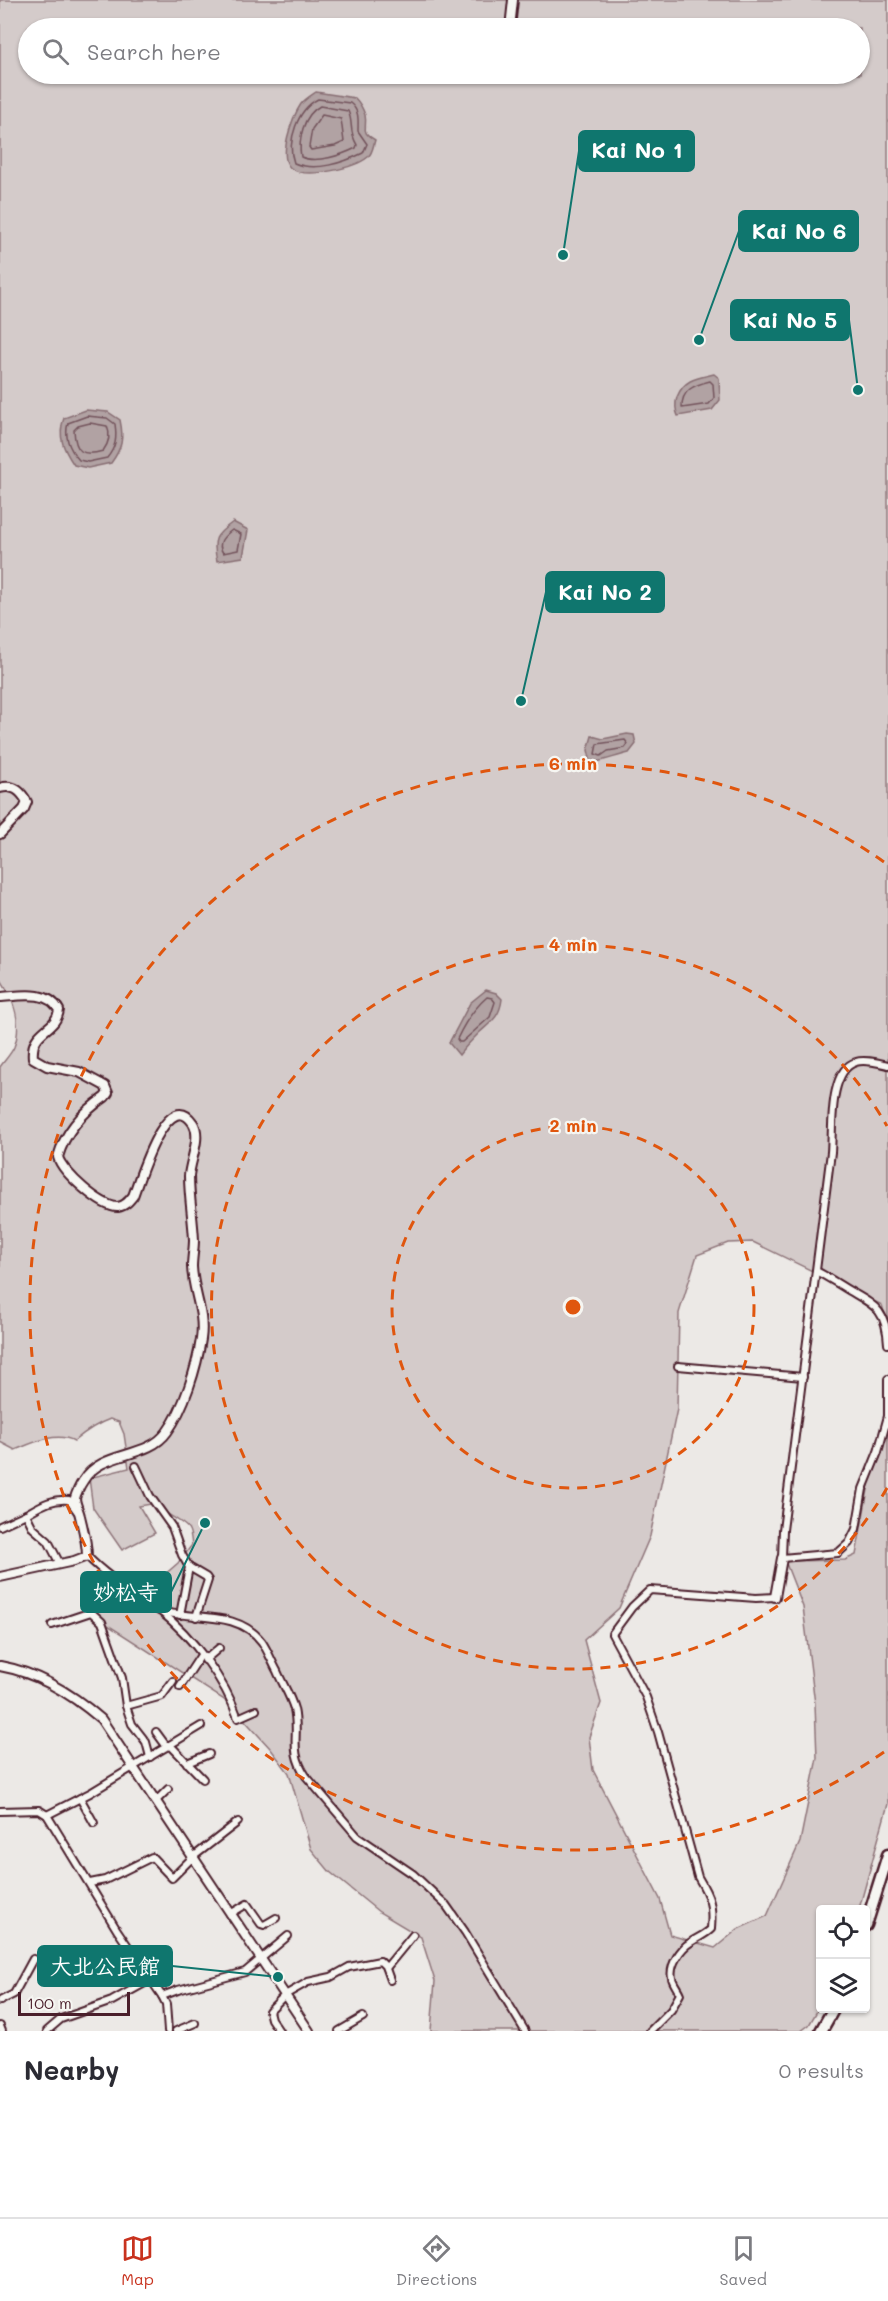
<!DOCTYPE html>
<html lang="en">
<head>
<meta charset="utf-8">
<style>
	:root { --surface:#fff; --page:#f2f2f3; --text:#2b2b33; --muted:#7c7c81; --line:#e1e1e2; --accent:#c8321e }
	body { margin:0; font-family:Mali,"Klee One",sans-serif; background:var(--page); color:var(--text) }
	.controls { position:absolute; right:18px; bottom:18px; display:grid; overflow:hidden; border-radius:6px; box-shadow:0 2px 4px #0004 }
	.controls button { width:54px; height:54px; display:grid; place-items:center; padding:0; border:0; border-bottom:2px solid var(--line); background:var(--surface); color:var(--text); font:30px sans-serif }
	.scale { position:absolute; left:18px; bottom:15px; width:112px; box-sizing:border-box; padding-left:6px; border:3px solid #4a1f2b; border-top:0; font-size:16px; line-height:21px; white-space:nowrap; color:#4a1f2b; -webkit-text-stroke:4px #f6f6f2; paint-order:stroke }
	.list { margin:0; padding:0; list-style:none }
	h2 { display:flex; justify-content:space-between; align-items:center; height:78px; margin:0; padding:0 24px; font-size:26px }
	h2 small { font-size:20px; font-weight:400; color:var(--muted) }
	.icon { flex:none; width:33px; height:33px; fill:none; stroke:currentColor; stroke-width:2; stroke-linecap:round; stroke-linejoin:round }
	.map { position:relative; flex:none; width:888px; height:2031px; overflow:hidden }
	.search { position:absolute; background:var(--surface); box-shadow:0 2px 4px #0004; left:18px; right:18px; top:18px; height:66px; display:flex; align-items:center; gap:15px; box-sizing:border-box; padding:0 21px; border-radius:33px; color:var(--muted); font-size:22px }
	.sheet { height:186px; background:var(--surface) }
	nav { display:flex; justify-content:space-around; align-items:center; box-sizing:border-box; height:84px; border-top:2px solid var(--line); background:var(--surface); font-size:16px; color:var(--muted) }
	nav a { display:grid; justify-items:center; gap:3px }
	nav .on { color:var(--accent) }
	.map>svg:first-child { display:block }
	.green { fill:#d4cbca; stroke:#8f757a; stroke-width:1.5; fill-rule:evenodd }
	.water { fill:#b1a2a3; stroke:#886e73; stroke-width:1.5 }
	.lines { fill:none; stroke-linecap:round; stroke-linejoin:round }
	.shore { stroke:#73535b; stroke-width:1.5 }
	.minor-casing { stroke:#4a1f2b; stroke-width:10 }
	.tertiary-casing { stroke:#4a1f2b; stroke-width:12 }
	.primary-casing { stroke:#4a1f2b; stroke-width:15 }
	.minor { stroke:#f6f6f2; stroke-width:6 }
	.tertiary { stroke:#f6f6f2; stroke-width:8 }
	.primary { stroke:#f6f6f2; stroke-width:10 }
	.ring { fill:none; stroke:#e0560e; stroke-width:3; stroke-dasharray:10 8 }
	.centre { fill:#e0560e; stroke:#f6f6f2; stroke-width:3 }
	.ring-label { font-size:18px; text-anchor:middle; font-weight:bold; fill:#e0560e; stroke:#f6f6f2; stroke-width:4.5; stroke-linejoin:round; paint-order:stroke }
	.leader { fill:none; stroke:#0f766e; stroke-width:2 }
	.callout-dot { fill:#0f766e; stroke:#f6f6f2; stroke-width:2 }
	.callout { fill:#0f766e; stroke:#0f766e; stroke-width:2 }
	.callout-label { font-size:22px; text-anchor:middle; font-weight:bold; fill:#fff }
</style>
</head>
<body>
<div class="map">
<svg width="888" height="2031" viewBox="0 0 888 2031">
	<rect width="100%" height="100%" fill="#ece9e6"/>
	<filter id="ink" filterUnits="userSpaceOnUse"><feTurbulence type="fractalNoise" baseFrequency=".0167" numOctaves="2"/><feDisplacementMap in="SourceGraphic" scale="12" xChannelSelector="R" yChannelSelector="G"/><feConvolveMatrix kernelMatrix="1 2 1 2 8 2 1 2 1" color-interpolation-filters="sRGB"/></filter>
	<g filter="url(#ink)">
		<!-- green -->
		<path class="green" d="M0 0H888V1326L882 1305 753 1242 728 1243 697 1255 679 1313 677 1409 650 1536 619 1608 584 1640 601 1703 589 1737 593 1770 660 1899 670 1935 715 1948 738 1929 767 1916 800 1842 817 1758 815 1704 803 1607 785 1561 845 1560 856 1555 869 1484 888 1418V1382V1804L859 1909 820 1910V2006L809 2025 801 2031H431L435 1981 421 1937 379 1912 330 1872 311 1849 289 1773 270 1748 239 1714 223 1699 89 1613 85 1604 83 1590 92 1580 112 1575 163 1576 178 1563 192 1545C191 1540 191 1534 189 1530 187 1523 159 1510 151 1504L139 1506 155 1533 122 1550 93 1508 89 1478 129 1468 124 1434 119 1422 110 1419C96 1424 86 1431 74 1441 57 1431 32 1443 15 1450L0 1442V1067C4 1061 11 1054 14 1047 23 1024 13 998 0 978ZM28 28H860V74H28Z"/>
		<!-- water -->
		<g class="water">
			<path d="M316 92 355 98C359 102 363 109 365 115 368 129 359 131 375 140 373 146 373 152 368 157 355 168 307 179 292 169 276 159 293 116 301 104 305 99 310 96 316 92Z"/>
			<path d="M714 374 719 378 720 400 712 410 678 416C675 409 675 404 677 397 684 379 697 378 714 374Z"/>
			<path d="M86 410 108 412 120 420C124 439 122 448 111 463L88 468 74 465C64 450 57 437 64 418Z"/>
			<path d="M233 522 248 530 243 557 217 561C212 539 215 535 233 522Z"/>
			<path d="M627 734 634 735 636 744 629 753C616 756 604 761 591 763L588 750 592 736 603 739Z"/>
			<path d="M486 990 496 993 502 999C500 1017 491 1022 479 1033 472 1040 465 1047 459 1055L449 1043 470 1003Z"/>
		</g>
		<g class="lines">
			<!-- shore -->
			<g class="shore">
				<path d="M318 99 350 103C360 111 358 120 358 131L367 144 363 153C343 163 315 172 294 163 286 141 298 109 318 99Z"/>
				<path d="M320 106 348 111C354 124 348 130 357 145L356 148C342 155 316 164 301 157 298 140 303 115 320 106Z"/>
				<path d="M322 115 341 119 344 142 335 146 311 150 309 147 312 129Z"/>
				<path d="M710 381 713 384 714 398 709 404 682 408C681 390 694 385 710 381Z"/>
				<path d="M87 416 107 418 115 424C117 438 116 447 107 458L88 462 79 460C70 450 64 437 68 423Z"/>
				<path d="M90 423 107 426C111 435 109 443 103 451 82 457 75 452 74 430L78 426Z"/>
				<path d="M232 530 241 534 238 550 223 553C216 543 224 536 232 530Z"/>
				<path d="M625 740 628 744 625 748 608 751 601 756 595 754 597 744Z"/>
				<path d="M487 997 492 998 495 1002 490 1017 462 1042H459L457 1039C465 1022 473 1009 487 997Z"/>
			</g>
			<!-- minor casing -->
			<g class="minor-casing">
				<g id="minor">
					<path d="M888 1065C879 1063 865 1059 856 1062 828 1070 833 1130 831 1152L783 1530 782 1558 838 1553 849 1543 856 1529 863 1489 878 1452 888 1416V1379"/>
					<path d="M816 1271C826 1276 835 1282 845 1288 873 1305 886 1307 888 1344"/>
					<path d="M678 1366 803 1377"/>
					<path d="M136 1466 150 1496 172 1527 182 1555 189 1567 206 1577 208 1580 196 1617"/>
					<path d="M26 1514C40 1506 52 1498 69 1500L77 1511"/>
					<path d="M0 1526 26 1514 33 1528 48 1541 60 1564"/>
					<path d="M87 1556C108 1578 135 1593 160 1611 192 1636 225 1680 238 1718L256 1710"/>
					<path d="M159 1611C193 1620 239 1610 262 1642 268 1651 272 1662 277 1671 282 1683 291 1697 294 1709 300 1737 288 1749 306 1776L357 1836 413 1874 446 1905 465 1932 525 2031"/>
					<path d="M180 1615 189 1567"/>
					<path d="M52 1625 91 1612 102 1622 122 1678 126 1706 132 1724 146 1742 150 1757"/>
					<path d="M205 1660 219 1648"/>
					<path d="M180 1687 201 1655"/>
					<path d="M126 1706 162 1696 173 1681"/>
					<path d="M156 1732 167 1747"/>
					<path d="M170 1745 203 1779"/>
					<path d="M187 1763 209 1754"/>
					<path d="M80 1798 94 1823"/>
					<path d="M156 1801 168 1789"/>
					<path d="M0 1811 39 1810 47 1815 117 1930 162 1996 166 2004 168 2031"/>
					<path d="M47 1815 90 1793 201 1726"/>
					<path d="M90 1883 105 1880 152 1857 172 1878 193 1857 238 1822"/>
					<path d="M230 1914 247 1904 261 1924 264 1925 276 1918"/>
					<path d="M386 1968 413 1935"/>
					<path d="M162 1996 178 1990 245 1972 288 1936"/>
					<path d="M0 2001 14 1994 33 1959"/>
					<path d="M0 2026 2 2031"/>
					<path d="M47 2031 61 2019 112 2001 150 1980"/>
					<path d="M176 2031 195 2023"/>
					<path d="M279 2031 271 2019 269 2011 285 1995 308 1982 331 1977 349 1967 380 1961 385 1966 390 1980"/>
					<path d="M339 2031 363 2017"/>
					<path d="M650 2031 671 2010 680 1994C678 1989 673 1983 672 1978 669 1965 681 1948 691 1942 698 1937 705 1935 711 1929 713 1905 710 1897 698 1877L658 1732 646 1697 612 1634 632 1607 650 1590 756 1598 775 1597"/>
				</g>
			</g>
			<!-- tertiary casing -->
			<g class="tertiary-casing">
				<g id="tertiary">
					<path d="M510 28 513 0"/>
					<path d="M0 788C13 784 21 791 27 802L24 809 0 834"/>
					<path d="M0 997C19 996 48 989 59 1010 56 1032 30 1029 33 1058L47 1066 79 1072 105 1086 108 1093 105 1097C83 1112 65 1132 58 1157 62 1172 102 1208 118 1207 125 1206 129 1201 133 1196 139 1181 167 1085 193 1123 202 1137 190 1160 189 1176 189 1197 193 1218 194 1240 194 1249 192 1258 192 1267 193 1292 205 1313 201 1339 197 1367 184 1409 167 1432 147 1460 101 1450 83 1481 80 1485 76 1494 75 1498 75 1503 79 1511 80 1516 83 1529 87 1542 87 1556L74 1561 0 1577"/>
					<path d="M775 1597 782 1558"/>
					<path d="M0 1666C39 1673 72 1694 101 1719L309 2031"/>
				</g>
			</g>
			<!-- primary casing -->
			<g class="primary-casing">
				<g id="primary">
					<path d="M866 1925 888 1855"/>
					<path d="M821 2031 834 2008"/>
				</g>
			</g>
			<!-- minor -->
			<use href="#minor" class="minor"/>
			<!-- tertiary -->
			<use href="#tertiary" class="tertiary"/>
			<!-- primary -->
			<use href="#primary" class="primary"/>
		</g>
	</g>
	<!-- distance rings -->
	<g class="ring">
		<circle cx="573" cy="1307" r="181"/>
		<path d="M887 1488A362 362 0 1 1 887 1126"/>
		<path d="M884 1752A543 543 0 1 1 884 862"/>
	</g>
	<circle cx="573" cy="1307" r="9" class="centre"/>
	<g class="ring-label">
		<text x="573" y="770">6 min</text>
		<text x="573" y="951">4 min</text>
		<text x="573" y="1132">2 min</text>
	</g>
	<!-- callouts -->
	<path class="leader" d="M563 255L579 151M699 340L739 231M858 390L849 320M521 701L546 592M205 1523L171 1592M278 1977L172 1966"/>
	<g class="callout-dot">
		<circle cx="563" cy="255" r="6"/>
		<circle cx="699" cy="340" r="6"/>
		<circle cx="858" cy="390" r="6"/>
		<circle cx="521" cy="701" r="6"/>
		<circle cx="205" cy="1523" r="6"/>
		<circle cx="278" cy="1977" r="6"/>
	</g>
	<g class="callout">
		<rect x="579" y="131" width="115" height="40" rx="6"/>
		<rect x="739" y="211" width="119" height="40" rx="6"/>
		<rect x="731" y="300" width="118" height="40" rx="6"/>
		<rect x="546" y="572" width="118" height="40" rx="6"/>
		<rect x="81" y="1572" width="90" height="40" rx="6"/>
		<rect x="38" y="1946" width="134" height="40" rx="6"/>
	</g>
	<g class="callout-label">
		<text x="637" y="158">Kai No 1</text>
		<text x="799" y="239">Kai No 6</text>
		<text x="790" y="328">Kai No 5</text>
		<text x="605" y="600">Kai No 2</text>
		<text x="126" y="1600">妙松寺</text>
		<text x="105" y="1974">大北公民館</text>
	</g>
</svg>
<div class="controls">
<button><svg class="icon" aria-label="locate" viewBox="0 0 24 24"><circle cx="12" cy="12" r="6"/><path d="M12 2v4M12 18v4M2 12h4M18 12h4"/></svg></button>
<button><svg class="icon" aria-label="layers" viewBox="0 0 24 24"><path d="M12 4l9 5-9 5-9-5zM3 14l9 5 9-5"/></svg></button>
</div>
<div class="scale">100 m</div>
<div class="search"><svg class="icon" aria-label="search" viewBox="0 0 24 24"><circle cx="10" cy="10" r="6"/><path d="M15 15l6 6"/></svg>Search here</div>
</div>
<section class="sheet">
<h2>Nearby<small>0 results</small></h2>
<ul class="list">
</ul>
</section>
<nav>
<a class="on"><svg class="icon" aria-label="map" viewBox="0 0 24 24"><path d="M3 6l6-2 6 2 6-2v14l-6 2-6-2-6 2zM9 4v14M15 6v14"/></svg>Map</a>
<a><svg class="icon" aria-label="directions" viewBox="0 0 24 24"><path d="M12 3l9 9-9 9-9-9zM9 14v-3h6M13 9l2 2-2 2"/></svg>Directions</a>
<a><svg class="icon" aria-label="saved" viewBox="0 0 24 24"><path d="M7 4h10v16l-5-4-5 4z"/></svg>Saved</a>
</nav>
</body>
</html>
